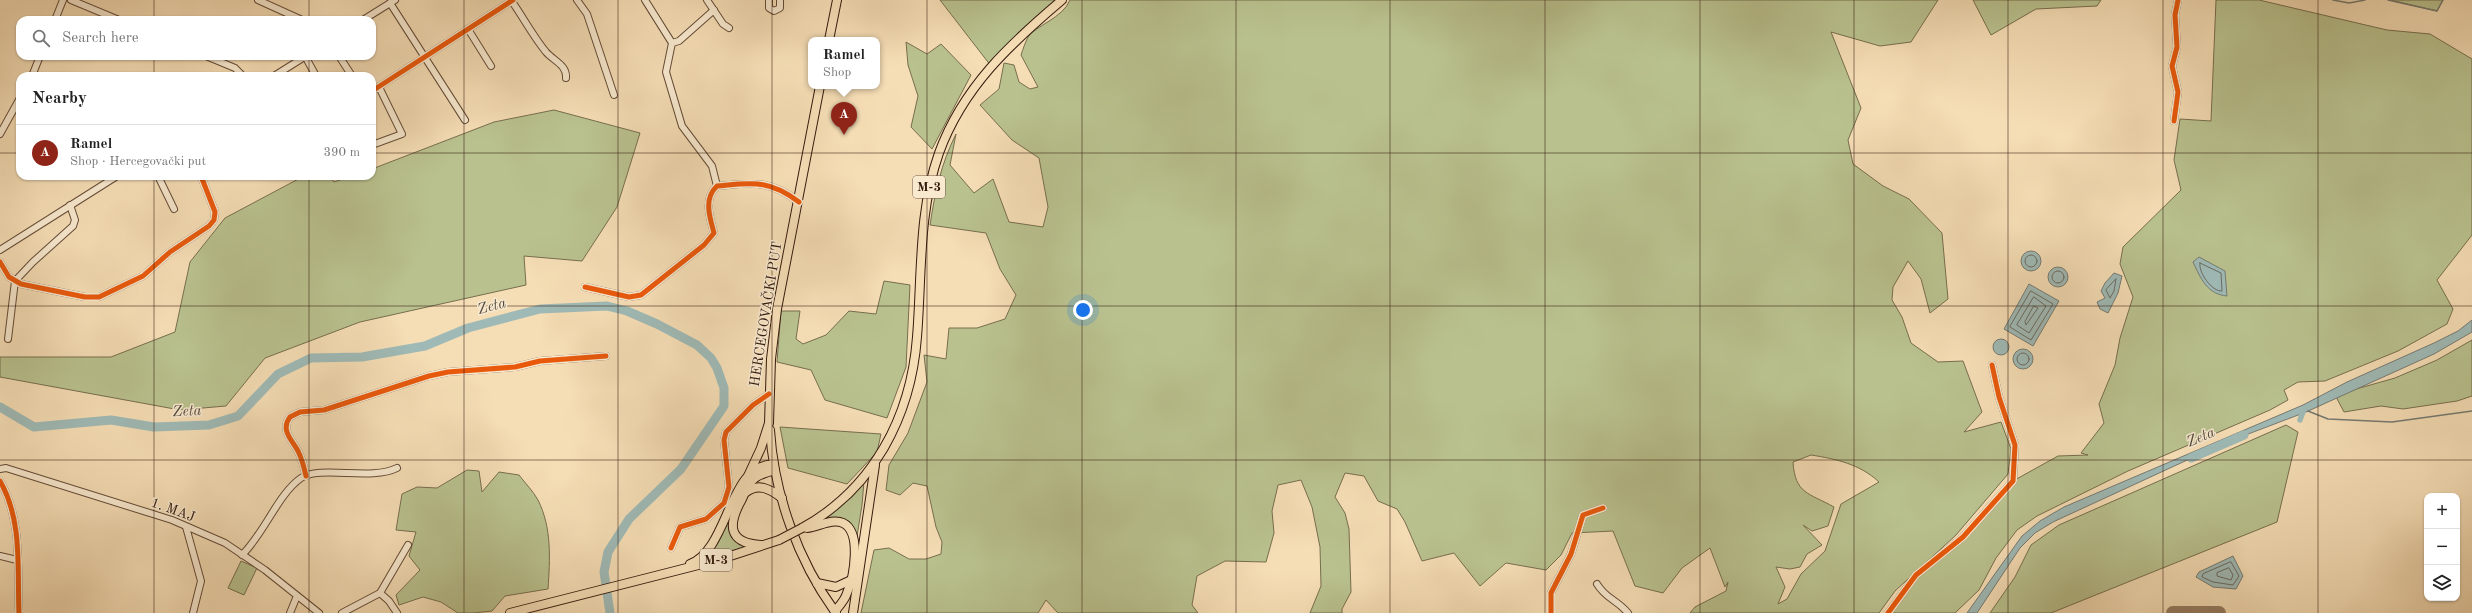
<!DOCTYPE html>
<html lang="en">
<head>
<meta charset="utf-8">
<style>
	:root { --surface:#fff; --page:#f6f6f6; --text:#222; --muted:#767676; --line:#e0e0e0; --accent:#8f2418 }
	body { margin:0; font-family:"Old Standard TT",serif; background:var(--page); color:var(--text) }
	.controls { position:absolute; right:12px; bottom:12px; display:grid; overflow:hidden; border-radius:8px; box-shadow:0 1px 3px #0004 }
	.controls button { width:36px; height:36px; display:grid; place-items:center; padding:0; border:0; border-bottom:1px solid var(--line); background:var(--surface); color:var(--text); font:20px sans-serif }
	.you { position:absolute; left:1083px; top:310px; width:14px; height:14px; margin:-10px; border:3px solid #fff; border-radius:50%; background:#1a73e8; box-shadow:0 0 0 6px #1a73e833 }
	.badge { display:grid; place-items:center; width:26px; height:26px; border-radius:50%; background:var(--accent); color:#fff; font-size:13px; font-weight:700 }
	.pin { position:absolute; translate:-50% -33px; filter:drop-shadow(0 1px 2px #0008) }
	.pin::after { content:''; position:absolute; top:21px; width:14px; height:12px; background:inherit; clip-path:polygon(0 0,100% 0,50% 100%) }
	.popup { position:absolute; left:808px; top:37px; width:72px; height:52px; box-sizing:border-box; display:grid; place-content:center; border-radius:8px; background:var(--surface); filter:drop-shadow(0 1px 3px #0005); font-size:13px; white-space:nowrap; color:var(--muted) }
	.popup b { font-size:15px; color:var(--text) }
	.popup::after { content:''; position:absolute; left:50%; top:100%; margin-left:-8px; border:8px solid transparent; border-top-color:var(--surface) }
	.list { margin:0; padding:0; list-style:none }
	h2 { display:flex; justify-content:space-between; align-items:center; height:52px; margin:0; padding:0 16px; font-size:17px }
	h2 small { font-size:13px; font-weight:400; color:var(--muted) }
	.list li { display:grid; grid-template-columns:26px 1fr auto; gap:12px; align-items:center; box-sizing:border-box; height:56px; padding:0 16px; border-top:1px solid var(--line) }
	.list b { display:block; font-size:15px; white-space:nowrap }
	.list p { margin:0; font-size:13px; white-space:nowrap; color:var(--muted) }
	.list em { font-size:13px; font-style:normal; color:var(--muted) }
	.icon { flex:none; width:22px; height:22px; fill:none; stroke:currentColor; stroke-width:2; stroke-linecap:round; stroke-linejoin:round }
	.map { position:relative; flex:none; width:2472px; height:613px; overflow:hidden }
	.search { position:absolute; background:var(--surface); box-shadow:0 1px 3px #0004; left:16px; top:16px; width:360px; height:44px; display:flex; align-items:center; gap:10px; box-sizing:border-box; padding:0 14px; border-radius:12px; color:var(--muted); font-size:15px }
	.panel { position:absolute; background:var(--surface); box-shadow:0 1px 3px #0004; left:16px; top:72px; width:360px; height:108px; border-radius:12px }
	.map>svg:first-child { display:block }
	.green { fill:#b9c28f; stroke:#776e4e; fill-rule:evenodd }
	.water { fill:#9fbab6; stroke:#757a73 }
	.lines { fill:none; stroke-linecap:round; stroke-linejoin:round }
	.shore { stroke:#6a6a62; stroke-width:1 }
	.stream { stroke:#757a73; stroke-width:1.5 }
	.canal { stroke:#9fbab6; stroke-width:5.5 }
	.river { stroke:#9fbab6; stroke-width:9 }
	.taxiway { stroke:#957c62; stroke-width:14 }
	.minor-casing { stroke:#654c38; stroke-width:8 }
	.major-casing { stroke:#351b0e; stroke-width:10 }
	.minor { stroke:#f8e9cf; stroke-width:6 }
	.major { stroke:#f5ddb5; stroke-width:8 }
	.major-bridge-casing { stroke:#351b0e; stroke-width:10; stroke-linecap:butt }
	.major-bridge { stroke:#f5ddb5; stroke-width:8 }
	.cycleway-casing { stroke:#f8e9cf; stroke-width:8 }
	.cycleway { stroke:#e8590c; stroke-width:5 }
	.grid { fill:none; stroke:#351b0e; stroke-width:1; stroke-opacity:0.55 }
	.labels { text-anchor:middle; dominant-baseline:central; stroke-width:3; stroke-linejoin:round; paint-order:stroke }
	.shield { fill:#f8e9cf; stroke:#705948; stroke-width:1 }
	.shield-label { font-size:13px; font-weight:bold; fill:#351b0e }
	.street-label { font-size:14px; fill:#351b0e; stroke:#f8e9cf }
	.water-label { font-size:15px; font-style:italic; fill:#554b40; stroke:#f8e9cf }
</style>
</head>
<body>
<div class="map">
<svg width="2472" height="613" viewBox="0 0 2472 613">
	<rect width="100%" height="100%" fill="#f5ddb5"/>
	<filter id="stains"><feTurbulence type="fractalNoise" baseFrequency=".005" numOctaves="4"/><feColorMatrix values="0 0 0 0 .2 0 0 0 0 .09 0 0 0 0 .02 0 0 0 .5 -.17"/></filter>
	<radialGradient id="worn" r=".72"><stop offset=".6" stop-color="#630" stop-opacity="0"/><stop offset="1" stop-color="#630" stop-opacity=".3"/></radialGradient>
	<!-- green -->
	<g class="green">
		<path d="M940 0H1062L991 66Z"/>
		<path d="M1070 0H1938L1911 42 1880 46 1831 32 1861 108 1848 140 1853 164 1883 186 1909 199 1942 233 1948 299 1930 313 1921 279 1908 261 1893 287 1892 300 1902 317 1911 343 1938 362 1963 361 1982 412 1964 432 2001 422 2011 449 2008 474 1956 535 1895 591 1879 613H1690L1695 607 1726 591 1728 582 1725 587 1710 548 1682 568 1663 593 1635 586 1613 531 1572 533 1561 555 1546 570 1506 563 1480 586 1454 553 1422 561 1405 522 1397 509 1378 501 1364 476 1345 473 1335 497 1345 513 1349 529 1351 592 1342 609V613H1310L1321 586 1320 547 1312 507 1301 480 1278 485 1272 511 1274 533 1266 562 1225 561 1197 576 1192 605 1198 613H1058L1046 600 1038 613H861L874 550 889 548 909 559H926L941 554 942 542 936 527 927 486 913 483 900 495 886 490 889 465 908 433 927 382 924 355 946 359 949 328H977L1005 319 1016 295 1000 269 986 233 930 225C935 192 941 164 956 134L950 165 974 193 993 179 1009 222 1043 227 1048 207 1039 158 1012 140 980 105 999 89 1004 63 1014 65 1019 82 1030 89 1038 87 1021 55C1023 49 1025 43 1028 37 1035 26 1063 18 1070 0ZM1811 455C1836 459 1860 464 1879 482L1841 504 1825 551 1801 574 1787 599 1778 604 1785 587 1776 567 1790 569 1800 567 1807 554 1822 545 1803 525 1812 531 1828 526 1834 507C1809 493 1795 494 1793 462Z"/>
		<path d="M1973 0H2101L2097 6 2036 9 1991 35Z"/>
		<path d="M2216 0H2259L2387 30 2430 34 2472 59V235L2437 280 2453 309 2447 324 2398 351 2325 381 2298 382 2284 390 2288 400 2270 410 2128 471 2037 516 2017 530 1996 558 1979 590 1955 613H1888L1917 575 1963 537 2013 481 2058 456 2088 455 2081 453 2104 423 2099 404 2115 365 2120 338 2133 297 2120 264 2123 247 2181 190 2174 160 2180 119 2211 121Z"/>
		<path d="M2390 0H2443L2437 11Z"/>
		<path d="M906 42 927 54 941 44 971 75 932 149 911 127 918 96 908 65Z"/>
		<path d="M554 110 640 133 617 207 582 261 524 256 526 285 360 322 265 358 226 406 180 410 0 377V357H111L175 332 190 262 225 218 304 176H330L334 182 351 176H372V169L494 122Z"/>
		<path d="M884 281 910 285 906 367 887 418 825 400 811 370 777 362 781 311H800L796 339 803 344 826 335 849 311 876 314Z"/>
		<path d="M2472 340V396L2457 401 2403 409 2381 406 2344 412 2335 395 2395 378 2437 360Z"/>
		<path d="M2286 425 2298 432 2277 522 2051 613H1990L2015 577 2031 545 2059 525Z"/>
		<path d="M780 427 881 434 877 452 847 484 788 468Z"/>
		<path d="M467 470 479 471 482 492 499 472 519 475C525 483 533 491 538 500 552 528 550 559 548 589L505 596 492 611 473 613H458L441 602 423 597 399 605 396 595 420 570 409 556 416 532 396 530 402 494 417 487 437 488Z"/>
		<path d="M864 481 862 505 847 599 853 544 847 524H816Z"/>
		<path d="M728 518C727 531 732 544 746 547L700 560Z"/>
		<path d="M241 561 257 568 244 595 228 588Z"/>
	</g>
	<!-- water -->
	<g class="water">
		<circle cx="2031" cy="261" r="10"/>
		<path d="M2199 257 2225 271 2227 296C2207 294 2201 279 2193 262Z"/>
		<circle cx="2058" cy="277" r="10"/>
		<path d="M2114 273 2122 276 2118 293 2108 313 2100 309 2097 302 2105 298 2101 291 2105 283Z"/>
		<path d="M2029 284 2059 301 2033 346 2004 329Z"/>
		<path d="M2472 320V332L2434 354 2306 412 2222 444 2053 522 2035 533 2020 548 1977 613H1967L2022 536 2040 521 2064 507 2303 405 2347 382 2434 343 2458 331Z"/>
		<circle cx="2001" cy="347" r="8"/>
		<circle cx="2023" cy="359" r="10"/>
		<path d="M2233 556 2243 576 2236 589 2213 587 2196 577 2199 572Z"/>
	</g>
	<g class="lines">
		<!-- shore -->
		<g class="shore">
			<circle cx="2031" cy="261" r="6"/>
			<path d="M2200 263 2221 273 2222 291C2212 292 2198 272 2200 263Z"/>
			<circle cx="2058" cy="277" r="6"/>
			<path d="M2116 279 2114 291 2110 298 2106 290Z"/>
			<path d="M2031 291 2053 304 2031 340 2010 327Z"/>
			<path d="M2034 297 2046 306 2029 333 2017 325Z"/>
			<path d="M2034 306 2038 308 2026 325 2025 322Z"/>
			<circle cx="2023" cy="359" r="6"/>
			<path d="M2231 562 2239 576 2233 585 2213 582 2202 577 2203 574Z"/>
			<path d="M2229 568 2233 575 2231 580 2217 576V573Z"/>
		</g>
		<!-- stream -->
		<g class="stream">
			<path d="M2333 0 2349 3 2365 0"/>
			<path d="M2388 0 2437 11 2443 0"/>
			<path d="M2308 411 2328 419 2392 422 2472 411"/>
		</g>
		<!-- canal -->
		<path class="canal" d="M2300 420 2304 409"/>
		<!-- river -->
		<g class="river">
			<path d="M0 407 34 427 111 420 154 427 209 425 238 416 278 374 311 358 362 357 425 346 468 328 540 309 607 306 627 311 657 324 697 345 711 358 717 368 724 388V406L681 469 629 519 608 552 604 572 610 613"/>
			<path d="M2191 458 2244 435"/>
		</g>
		<!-- taxiway -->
		<path class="taxiway" d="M2173 613H2219"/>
		<!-- minor casing -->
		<g class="minor-casing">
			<g id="minor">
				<path d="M71 0 119 20"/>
				<path d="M258 0 302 20"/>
				<path d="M511 0C523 17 533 36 546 52 554 61 567 65 566 78"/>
				<path d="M577 0 587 14 614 95"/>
				<path d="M645 0 672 43 666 72 682 126 712 166 717 186"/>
				<path d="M707 0 723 24 729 28"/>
				<path d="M769 0V8L774 11 780 8V0"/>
				<path d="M390 3 465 120"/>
				<path d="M55 20 63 0"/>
				<path d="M363 20 395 0"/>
				<path d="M468 29 491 66"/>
				<path d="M672 43 679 41 714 10"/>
				<path d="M206 56 235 68 243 76"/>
				<path d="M305 56 316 76"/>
				<path d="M339 56 352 76"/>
				<path d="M32 76 40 56"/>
				<path d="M274 76 306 56"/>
				<path d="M372 91 513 0"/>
				<path d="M2174 121 2178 92 2172 66 2177 47 2175 15 2178 0"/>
				<path d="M0 134 20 98"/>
				<path d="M372 145 402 134 379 87"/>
				<path d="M158 176 174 209"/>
				<path d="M0 250 117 176"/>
				<path d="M0 262 9 277 21 284 85 297H99L143 276 170 252 209 226 214 220 215 212 201 176"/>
				<path d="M585 287 629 297 641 295 704 245 714 233C710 218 703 199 717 186 752 183 769 179 799 202"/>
				<path d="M8 339 15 281 33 262 73 226 75 220 70 205"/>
				<path d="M0 469 6 468 172 520 225 543 265 570 319 613"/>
				<path d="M306 476C304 467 302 459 298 451 292 440 280 430 290 417L300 412 324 410 429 376 448 372 515 367 540 361 606 356"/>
				<path d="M0 481C23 521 17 569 19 613"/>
				<path d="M186 527 201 581 193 613"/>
				<path d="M671 548 680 527 706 519 724 503 729 487 724 440 726 432 753 405 769 394"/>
				<path d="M242 555C264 534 278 494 301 478 320 465 371 481 397 468"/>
				<path d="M0 556 17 560"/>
				<path d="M1597 584C1606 599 1616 599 1628 613"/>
				<path d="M380 593 408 545"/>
				<path d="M290 613 297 596"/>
				<path d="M342 613 380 593 389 601 397 613"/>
				<path d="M1551 613V593L1571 554 1583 515 1603 508"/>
				<path d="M1888 613 1916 575 1963 537 2013 481 2015 445 1999 397 1992 365"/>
			</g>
		</g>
		<!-- major casing -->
		<g class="major-casing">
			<g id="major">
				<path d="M829 40 837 0"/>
				<path d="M770 430C774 494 798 561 836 613"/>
				<path d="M748 476 761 448 769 423 771 359 777 309 820 86"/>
				<path d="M745 493C758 482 770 489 782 498"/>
				<path d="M802 528C873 489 911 417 917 337 922 276 918 212 939 153 963 87 1010 44 1062 0"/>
				<path d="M807 528C818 527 832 518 843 523 862 532 854 577 847 593 845 600 840 605 835 611"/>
				<path d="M761 545C727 543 728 524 742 499 745 492 748 483 755 478 760 474 768 472 775 470"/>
				<path d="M690 564C729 550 729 461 774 465"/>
				<path d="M817 583 836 587 851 580"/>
				<path d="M510 613 718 560 779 540"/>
				<path d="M853 613 875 465"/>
			</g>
		</g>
		<!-- minor -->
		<use href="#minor" class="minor"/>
		<!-- major -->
		<use href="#major" class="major"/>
		<!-- major-bridge casing -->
		<g class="major-bridge-casing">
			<path id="major-bridge" d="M779 540 802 528"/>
		</g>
		<!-- major-bridge -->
		<use href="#major-bridge" class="major-bridge"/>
		<!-- cycleway casing -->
		<g class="cycleway-casing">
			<g id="cycleway">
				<path d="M372 91 513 0"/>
				<path d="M2174 121 2178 92 2172 66 2177 47 2175 15 2178 0"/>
				<path d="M0 262 9 277 21 284 85 297H99L143 276 170 252 209 226 214 220 215 212 201 176"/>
				<path d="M585 287 629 297 641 295 704 245 714 233C710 218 703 199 717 186 752 183 769 179 799 202"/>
				<path d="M306 476C304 467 302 459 298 451 292 440 280 430 290 417L300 412 324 410 429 376 448 372 515 367 540 361 606 356"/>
				<path d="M0 481C23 521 17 569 19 613"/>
				<path d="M671 548 680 527 706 519 724 503 729 487 724 440 726 432 753 405 769 394"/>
				<path d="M1551 613V593L1571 554 1583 515 1603 508"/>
				<path d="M1888 613 1916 575 1963 537 2013 481 2015 445 1999 397 1992 365"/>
			</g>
		</g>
		<!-- cycleway -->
		<use href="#cycleway" class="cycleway"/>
	</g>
	<!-- grid -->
	<path class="grid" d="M154 0V20M309 0V20M464 0V613M618 0V613M772 0V613M927 0V613M1082 0V613M1236 0V613M1390 0V613M1545 0V613M1700 0V613M1854 0V613M2008 0V613M2163 0V613M2318 0V613M154 56V76M309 56V76M0 153H20M372 153H2472M154 176V613M309 176V613M0 306H2472M0 460H2472"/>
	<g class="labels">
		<!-- shield labels -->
		<g class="shield">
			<rect x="913" y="176" width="32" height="22" rx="3"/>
			<rect x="700" y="549" width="32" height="22" rx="3"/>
		</g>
		<g class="shield-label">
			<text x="929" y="187">M-3</text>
			<text x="716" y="560">M-3</text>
		</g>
		<!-- street labels -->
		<g class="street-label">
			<text transform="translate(766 314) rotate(-81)">HERCEGOVAČKI PUT</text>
			<text transform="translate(173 510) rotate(20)">1. MAJ</text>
		</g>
		<!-- water labels -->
		<g class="water-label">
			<text transform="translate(492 307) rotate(-15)">Zeta</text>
			<text transform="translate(187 412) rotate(-3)">Zeta</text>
			<text transform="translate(2201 438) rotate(-23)">Zeta</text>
		</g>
	</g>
	<rect width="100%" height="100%" filter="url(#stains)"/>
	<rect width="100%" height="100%" fill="url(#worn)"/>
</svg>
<div class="controls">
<button>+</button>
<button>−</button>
<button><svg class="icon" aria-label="layers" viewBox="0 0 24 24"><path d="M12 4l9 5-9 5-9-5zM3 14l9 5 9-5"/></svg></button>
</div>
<div class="you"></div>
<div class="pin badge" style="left:844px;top:135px">A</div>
<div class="popup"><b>Ramel</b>Shop</div>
<div class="search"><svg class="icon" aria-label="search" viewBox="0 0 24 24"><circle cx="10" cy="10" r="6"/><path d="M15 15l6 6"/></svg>Search here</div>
<section class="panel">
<h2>Nearby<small></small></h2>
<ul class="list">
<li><span class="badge">A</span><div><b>Ramel</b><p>Shop · Hercegovački put</p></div><em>390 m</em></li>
</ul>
</section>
</div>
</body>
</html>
